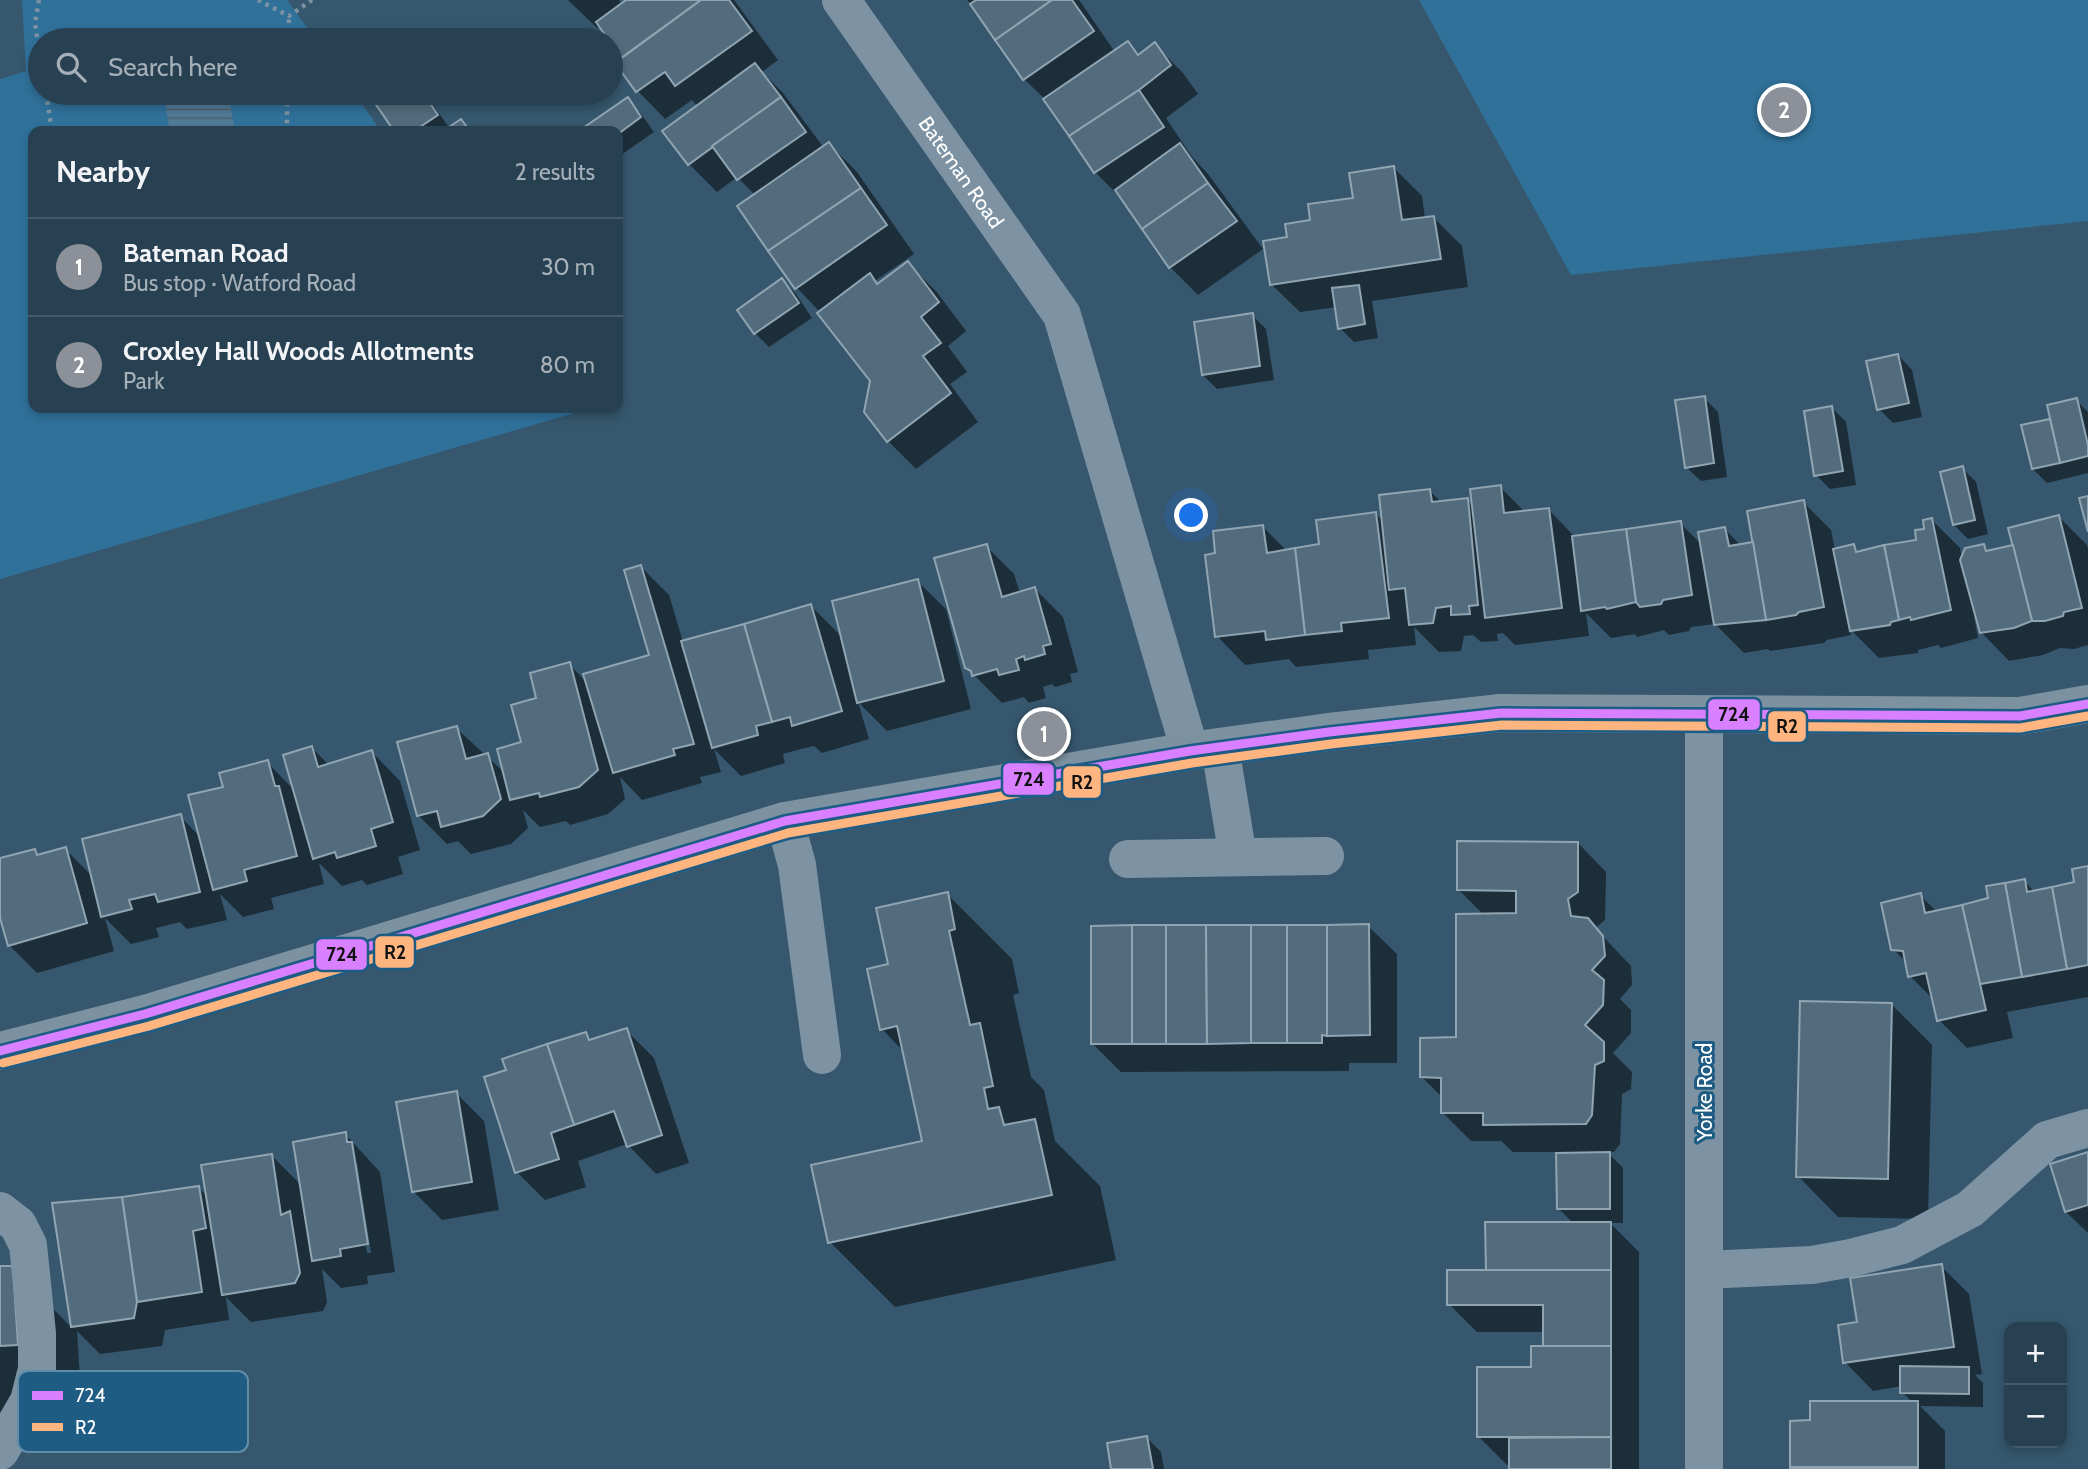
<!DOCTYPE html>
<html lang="en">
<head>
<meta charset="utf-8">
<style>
	:root { --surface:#284152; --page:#304859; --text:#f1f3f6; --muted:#a5afb8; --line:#445a69; --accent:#8c9099 }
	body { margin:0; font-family:Cabin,sans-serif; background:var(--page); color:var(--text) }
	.controls { position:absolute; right:21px; bottom:21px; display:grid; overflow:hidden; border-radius:14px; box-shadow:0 4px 10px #0003 }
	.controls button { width:63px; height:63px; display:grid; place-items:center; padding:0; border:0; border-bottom:2px solid var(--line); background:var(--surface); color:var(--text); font:35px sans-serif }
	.you { position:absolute; left:1192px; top:516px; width:24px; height:24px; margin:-18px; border:5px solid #fff; border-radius:50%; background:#1a73e8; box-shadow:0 0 0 10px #1a73e833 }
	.badge { display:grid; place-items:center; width:46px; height:46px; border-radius:50%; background:var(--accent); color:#fff; font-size:23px; font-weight:700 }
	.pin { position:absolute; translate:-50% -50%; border:4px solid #fff; box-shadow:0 2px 7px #0006 }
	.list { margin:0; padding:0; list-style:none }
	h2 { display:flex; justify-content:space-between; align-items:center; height:91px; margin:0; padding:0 28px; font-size:30px }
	h2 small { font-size:23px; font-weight:400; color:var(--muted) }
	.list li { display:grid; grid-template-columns:46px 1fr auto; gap:21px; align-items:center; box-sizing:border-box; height:98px; padding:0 28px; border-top:2px solid var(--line) }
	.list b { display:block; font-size:26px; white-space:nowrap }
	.list p { margin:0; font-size:23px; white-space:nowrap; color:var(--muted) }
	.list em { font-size:23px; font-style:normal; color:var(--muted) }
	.icon { flex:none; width:38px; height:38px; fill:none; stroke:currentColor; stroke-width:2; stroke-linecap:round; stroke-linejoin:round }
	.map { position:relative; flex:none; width:2088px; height:1469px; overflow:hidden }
	.search { position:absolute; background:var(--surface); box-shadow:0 4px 10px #0003; left:28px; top:28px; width:595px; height:77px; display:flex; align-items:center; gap:18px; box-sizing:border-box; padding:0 24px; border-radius:38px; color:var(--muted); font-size:26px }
	.panel { position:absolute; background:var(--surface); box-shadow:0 4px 10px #0003; left:28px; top:126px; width:595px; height:287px; border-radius:14px }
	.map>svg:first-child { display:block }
	.green { fill:#30719a }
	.water { fill:url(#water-rules) }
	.shadow { fill:#0007; fill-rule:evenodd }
	.building { fill:#526c7e; stroke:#90a4b1; stroke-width:2 }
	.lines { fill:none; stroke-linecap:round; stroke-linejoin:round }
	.path { stroke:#7d93a3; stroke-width:4.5; stroke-dasharray:3.5 5; stroke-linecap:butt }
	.minor { stroke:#7d93a3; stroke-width:38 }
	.major { stroke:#7c92a0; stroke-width:38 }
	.bus-1-casing { stroke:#1f5c84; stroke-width:14 }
	.bus-2-casing { stroke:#1f5c84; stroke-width:14 }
	.bus-1 { stroke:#d880ff; stroke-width:9 }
	.bus-2 { stroke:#ffb580; stroke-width:9 }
	.labels { text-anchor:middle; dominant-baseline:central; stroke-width:6; stroke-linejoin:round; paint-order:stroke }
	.street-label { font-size:21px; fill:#fff; stroke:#1f5c84 }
	.key { fill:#1f5c84; stroke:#628da9; stroke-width:2 }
	.key-label { font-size:19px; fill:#fff }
	.line-badge { stroke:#1f5c84; stroke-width:2.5 }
	.pale-badge-label { font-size:19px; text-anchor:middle; font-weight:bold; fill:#111 }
</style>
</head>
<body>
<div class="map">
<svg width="2088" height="1469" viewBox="0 0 2088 1469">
	<defs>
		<pattern id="water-rules" width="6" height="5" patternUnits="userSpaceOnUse" patternTransform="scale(1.75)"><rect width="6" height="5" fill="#517b97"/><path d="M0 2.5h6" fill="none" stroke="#4e6472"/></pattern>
	</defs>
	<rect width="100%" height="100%" fill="#36576d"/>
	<!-- green -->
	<g class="green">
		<path d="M22 0H287L316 40H40V93H354L381 131H33V408H580L582 411 0 579V79L26 71Z"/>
		<path d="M1419 0H2088V221L1571 275Z"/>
	</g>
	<!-- water -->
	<path class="water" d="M163 93H228L235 131H170Z"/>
	<!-- shadow -->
	<g class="shadow">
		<path d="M568 0H619L622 5 629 0H734L778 60 762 72 783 93 824 148 829 144 857 172 914 254 875 281 879 285 907 263 936 291 966 331 948 346 967 372 950 384 978 422 916 469 888 441 871 381 821 313 797 288 739 206 755 195 737 177 717 192 689 164 698 107 692 100 665 119 637 90 624 58 600 26 597 28Z"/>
		<path d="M967 0H1079L1115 52 1128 43 1140 55 1155 45 1183 73 1198 94 1166 118 1192 157 1208 174 1263 249 1198 295 1170 267 1123 200 1095 172 1048 102 1024 79 976 9Z"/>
		<path d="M370 93H425L450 129 461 121 471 131H396Z"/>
		<path d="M627 100 641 114 654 132 618 157V131H587L585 129Z"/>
		<path d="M1394 168 1422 196 1425 219 1433 217 1462 246 1468 287 1372 301 1378 338 1354 342 1340 328 1337 307 1300 312 1271 284 1289 239 1312 222 1355 199Z"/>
		<path d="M782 280 796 294 812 318 769 347 755 333Z"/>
		<path d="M1252 315 1266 329 1274 380 1217 389 1203 375Z"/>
		<path d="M1898 355 1912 370 1922 417 1893 423 1879 409Z"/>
		<path d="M1704 398 1718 412 1727 477 1701 481 1686 467Z"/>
		<path d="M2076 400 2088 412V473L2047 483 2033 469 2023 427 2052 420Z"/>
		<path d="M1832 408 1846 422 1856 485 1830 489 1816 475Z"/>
		<path d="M1962 468 1976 482 1988 534 1968 539 1954 525Z"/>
		<path d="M1500 487 1526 513 1549 510 1575 537 1680 523 1702 545 1725 529 1741 546 1755 544 1803 502 1831 530 1835 550 1853 546 1860 553 1918 541 1932 520 1960 548 1962 559 1983 546 1990 552 2015 546 2059 517 2087 545 2088 549V645L2074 649 2060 648 2043 655 2009 661 1981 632 1977 615 1974 616 1978 638 1941 648 1938 645 1918 650V653L1879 658 1850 629 1851 635 1827 640 1824 643 1770 651 1768 649 1744 653 1715 624 1691 627 1689 631 1669 635 1664 630 1637 637 1635 634 1611 638 1586 613 1589 636 1515 645 1503 633 1497 634 1498 641 1481 642 1473 635 1464 636 1461 651 1439 652 1414 627 1416 645 1368 650 1369 659 1296 667 1289 659 1245 665 1217 636V555L1263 527 1287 551 1321 546 1376 514 1384 522 1430 491 1441 502 1467 500 1474 507Z"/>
		<path d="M986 546 1014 574 1020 593 1035 589 1063 617 1078 672 1070 674 1072 682 1055 687 1052 684 1043 687 1046 698 1029 703 1024 697 1002 703 974 675Z"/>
		<path d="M641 567 669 595 683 642 811 606 843 638 917 581 946 609 971 709 887 731 858 702 869 739 822 753 814 746 801 749 783 754 785 763 741 776 714 749 721 772 700 777 702 783 642 800 620 777 625 799 608 814 570 825 566 821 540 827 523 810 528 828 511 844 471 854 458 841 447 844 418 815 456 728 505 773 523 743 538 700 569 664 587 683 651 656Z"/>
		<path d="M312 748 329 765 372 752 400 781 420 850 398 857 403 874 367 885 362 880 342 886 319 863 324 884 271 898 274 909 243 917 220 894 227 920 187 929 180 922 156 928 159 937 131 944 105 918 114 951 37 973 9 945 0 912V860L35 851 40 856 65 849 93 877 180 816 201 838 225 788 267 762 294 790Z"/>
		<path d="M1578 843 1606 872 1605 920 1595 928 1631 966 1632 985 1620 999 1631 1010V1033L1613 1053 1632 1072 1631 1089 1622 1094 1620 1144 1614 1152H1607L1623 1168V1223H1610L1639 1252V1469H1511V1465H1507L1478 1436 1533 1368 1545 1349V1332H1477L1449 1304 1487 1272 1574 1224 1558 1208V1152H1513L1501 1141H1471L1443 1113V1098L1422 1077 1457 1039 1484 915 1459 890Z"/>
		<path d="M2088 868V997L2007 1012 2013 1038 1967 1048 1939 1020 1934 1000 1910 976 1907 963 1893 949 1920 895 1937 912 1990 899 2024 881 2035 892 2076 884Z"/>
		<path d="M947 894 1012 959 1019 993 1013 995 1031 1077 1044 1090 1055 1141 1100 1186 1116 1260 895 1307 830 1242 924 1143 904 1052 882 1029Z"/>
		<path d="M1368 926 1397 954V1063H1349V1071L1121 1072 1093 1044Z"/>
		<path d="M1892 1005 1932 1045 1928 1219 1838 1217 1798 1176Z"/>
		<path d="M626 1030 654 1058 689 1163 656 1174 627 1144 578 1161 586 1187 545 1200 517 1172 586 1034 593 1041Z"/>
		<path d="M456 1093 484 1121 499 1210 442 1220 414 1192Z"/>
		<path d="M345 1134 380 1172 395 1272 367 1276 368 1284 341 1288 322 1269 327 1302 323 1311 251 1322 226 1297 229 1320 165 1330 162 1346 100 1354 77 1331 82 1409 0 1414V1268L12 1267 72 1328 54 1204 122 1199 199 1188 208 1197 271 1155 302 1186ZM354 1163H357L371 1253H367Z"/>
		<path d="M2088 1154V1233L2066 1212Z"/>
		<path d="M1941 1266 1969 1294 1982 1374 1975 1375 1983 1383V1407L1920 1406 1945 1431V1469H1792L1811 1422 1913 1403 1902 1392V1386L1873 1391 1845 1362 1859 1323Z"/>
		<path d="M1147 1438 1161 1452 1164 1469H1113Z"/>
	</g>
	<!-- building -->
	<g class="building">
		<path d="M626 0H701L621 58 596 22Z"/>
		<path d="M701 0H729L752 31 675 86 665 72 636 92 615 63Z"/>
		<path d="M976 0H1052L995 40 970 4Z"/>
		<path d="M1052 0H1072L1094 31 1023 80 995 40Z"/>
		<path d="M1128 41 1138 55 1155 42 1171 65 1139 90 1069 136 1043 99Z"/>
		<path d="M755 63 781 97 688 165 662 131Z"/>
		<path d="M1139 90 1164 127 1094 173 1069 136Z"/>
		<path d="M368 93H423L438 115 414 131H394Z"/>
		<path d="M628 97 641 117 618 134V131H585L583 128Z"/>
		<path d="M781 97 806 132 737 180 712 146Z"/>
		<path d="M461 119 470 131H443Z"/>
		<path d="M829 142 861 188 768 251 737 206Z"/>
		<path d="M1180 143 1208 183 1142 229 1115 190Z"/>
		<path d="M1394 166 1402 220 1434 216 1441 259 1270 285 1263 241 1287 237 1285 224 1310 220 1308 204 1353 198 1349 173Z"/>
		<path d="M1208 183 1237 221 1169 268 1142 229Z"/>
		<path d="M861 188 887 225 795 289 768 251Z"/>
		<path d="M908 261 939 302 921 317 941 343 923 356 951 393 887 442 864 412 870 381 817 313 870 273 877 284Z"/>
		<path d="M782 278 799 303 754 334 737 310Z"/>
		<path d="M1359 285 1365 324 1338 329 1332 288Z"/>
		<path d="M1253 313 1260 366 1202 375 1194 322Z"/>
		<path d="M1898 354 1909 403 1877 410 1866 361Z"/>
		<path d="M1705 396 1714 463 1685 468 1675 400Z"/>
		<path d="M2077 398 2088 445V456L2060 463 2047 405Z"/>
		<path d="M1832 406 1843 471 1814 476 1804 411Z"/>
		<path d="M2050 419 2060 463 2032 469 2021 425Z"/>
		<path d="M1963 466 1975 520 1953 525 1940 472Z"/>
		<path d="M1501 485 1504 513 1549 508 1562 608 1485 618 1470 489Z"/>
		<path d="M1430 489 1432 502 1468 498 1478 605 1469 606 1470 614 1451 615V606L1436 608 1433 623 1409 625 1405 588 1389 590 1379 495Z"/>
		<path d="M2088 496V532L2079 498Z"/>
		<path d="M1804 500 1824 607 1799 612 1796 615 1766 620 1747 511Z"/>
		<path d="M1376 512 1389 618 1341 623 1342 631 1305 635 1295 548 1319 544 1316 520Z"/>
		<path d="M2059 515 2082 608 2064 612 2063 616 2045 621H2032L2008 528Z"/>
		<path d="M1932 518 1951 610 1911 620 1910 617 1899 620 1884 545 1916 540 1915 530 1924 529 1923 520Z"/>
		<path d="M1681 521 1692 595 1663 600 1661 604 1640 607 1636 602 1626 529Z"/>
		<path d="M1263 525 1267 553 1295 548 1305 635 1266 640 1265 631 1215 637 1205 555 1215 553 1213 531Z"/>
		<path d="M1725 527 1729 546 1753 542 1766 620 1714 625 1698 532Z"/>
		<path d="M1626 529 1636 602 1607 609 1605 607 1581 611 1572 536Z"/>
		<path d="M987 544 1002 597 1035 587 1051 644 1043 646 1045 654 1025 660 1024 656 1016 659 1019 670 999 675 997 669 972 676 971 671 965 668 934 558Z"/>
		<path d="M1854 544 1856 552 1884 545 1899 620 1891 622 1890 625 1850 631 1833 549Z"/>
		<path d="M1984 544 1986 551 2013 545 2032 621 2014 628 1980 633 1960 560 1965 548Z"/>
		<path d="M641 565 694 744 673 749 675 755 613 773 583 674 649 655 624 570Z"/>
		<path d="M918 579 944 681 857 703 832 601Z"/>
		<path d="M811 604 842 711 792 726 790 717 772 722 744 624Z"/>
		<path d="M744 624 772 722 756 726 758 735 712 748 681 641Z"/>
		<path d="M570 662 598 770 579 787 540 797 539 793 510 800 497 749 521 742 511 705 536 698 530 673Z"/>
		<path d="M457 726 466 759 488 753 501 799 483 816 441 827 437 811 417 816 397 742Z"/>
		<path d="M312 746 318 767 372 750 393 822 371 829 376 846 337 858 335 852 313 859 283 755Z"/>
		<path d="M268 760 275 786H279L297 856 244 870 247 881 213 890 188 795 223 787 219 773Z"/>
		<path d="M181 814 200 892 158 902 155 894 129 900 132 909 101 917 82 839Z"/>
		<path d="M1457 841 1578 842V892L1568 899 1571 916 1588 918 1603 936 1605 956 1592 970 1604 980 1603 1005 1585 1025 1604 1042V1061L1595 1065 1592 1115 1586 1124 1483 1125V1113H1441V1078L1420 1077V1038L1456 1037V914L1516 913V891L1457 890Z"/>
		<path d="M66 847 87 923 8 946 0 918V858L35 849 37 855Z"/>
		<path d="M2088 866V965L2067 969 2052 887 2074 882 2072 869Z"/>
		<path d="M2025 879 2027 892 2052 887 2067 969 2022 977 2005 883Z"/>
		<path d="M2005 883 2022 977 1980 984 1962 905 1988 898 1986 886Z"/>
		<path d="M948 892 955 929 949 931 970 1025 980 1023 993 1086 984 1088 988 1109 999 1107 1004 1125 1035 1119 1052 1195 828 1243 811 1165 922 1141 897 1026 880 1030 867 969 888 964 876 908Z"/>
		<path d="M1921 893 1925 913 1962 905 1986 1010 1937 1021 1926 973 1908 977 1903 951 1891 950 1881 903Z"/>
		<path d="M1369 924 1370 1035 1327 1036V925Z"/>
		<rect x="1132" y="925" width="34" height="119"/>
		<path d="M1132 925V1044H1091V926Z"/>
		<path d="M1166 925H1206L1207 1044H1166Z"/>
		<path d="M1206 925H1251V1043L1207 1044Z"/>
		<rect x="1251" y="925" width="36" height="118"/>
		<path d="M1287 925H1327V1036L1322 1035V1043H1287Z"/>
		<path d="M1800 1001 1892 1003 1888 1179 1796 1177Z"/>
		<path d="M627 1028 662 1135 627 1147 614 1111 574 1125 547 1044 586 1032 589 1040Z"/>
		<path d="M547 1044 574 1125 551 1133 559 1159 515 1173 484 1077 506 1070 502 1059Z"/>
		<path d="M457 1091 472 1182 412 1192 396 1102Z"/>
		<path d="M346 1132 347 1142H352L368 1244 340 1249 341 1256 312 1261 293 1142Z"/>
		<path d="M1610 1152V1209H1557L1556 1153Z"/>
		<path d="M2088 1152V1205L2065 1212 2050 1164Z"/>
		<path d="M272 1154 281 1215 290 1211 300 1273 295 1283 222 1295 201 1165Z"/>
		<path d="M199 1186 206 1228 193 1231 202 1292 137 1302 122 1197Z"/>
		<path d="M122 1197 137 1302 134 1318 71 1327 52 1203Z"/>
		<path d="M1485 1222H1611V1270H1486Z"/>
		<path d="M1942 1264 1954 1347 1843 1363 1838 1325 1857 1322 1850 1278Z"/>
		<path d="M0 1266H13L18 1345 0 1346Z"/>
		<path d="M1447 1270H1611V1346L1543 1347V1305H1447Z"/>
		<path d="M1531 1346H1611V1437H1477V1367H1531Z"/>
		<path d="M1900 1366 1969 1367V1394L1900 1393Z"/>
		<path d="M1810 1401H1918V1467H1790V1421L1810 1420Z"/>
		<path d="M1147 1436 1153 1469H1111L1107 1443Z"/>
		<path d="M1611 1437V1469H1509V1438Z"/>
		<rect x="1790" y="1467" width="128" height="2"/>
	</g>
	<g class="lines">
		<!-- path -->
		<g class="path">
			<path d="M39 0 35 23 40 57"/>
			<path d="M258 0 289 16 312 0"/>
			<path d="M288 40 289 16"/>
			<path d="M46 93 52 131"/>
			<path d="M284 131 287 125V93"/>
		</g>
		<!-- minor -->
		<g class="minor">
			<path id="s1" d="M841 0 1062 315 1190 751"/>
			<path d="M1220 747 1238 857"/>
			<path d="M785 821 797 865 822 1055"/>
			<path d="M1128 859 1325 856"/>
			<path d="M0 1211 18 1225 28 1245 37 1333V1369L29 1401 0 1451"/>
			<path d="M1704 1270 1812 1265 1851 1258 1902 1245 1970 1209 2047 1140 2088 1128"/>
			<path d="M1704 1469V715"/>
		</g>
		<!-- major -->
		<path class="major" d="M0 1051 145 1014 785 821 1190 751 1329 732 1501 713 2020 716 2088 704"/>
		<!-- bus-1 casing -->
		<g class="bus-1-casing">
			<path id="bus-1" d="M0 1051 145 1014 785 821 1190 751 1329 732 1501 713 2020 716 2088 704"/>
		</g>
		<!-- bus-2 casing -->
		<g class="bus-2-casing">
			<path id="bus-2" d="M3 1063 149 1026 788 833 1192 763 1331 744 1502 725 2020 728 2088 716"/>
		</g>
		<!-- bus-1 -->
		<use href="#bus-1" class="bus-1"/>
		<!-- bus-2 -->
		<use href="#bus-2" class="bus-2"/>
	</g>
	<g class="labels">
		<!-- street labels -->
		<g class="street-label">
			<text stroke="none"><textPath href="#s1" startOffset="210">Bateman Road</textPath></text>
			<text transform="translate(1704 1092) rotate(-90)">Yorke Road</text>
		</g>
	</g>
	<!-- legend -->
	<rect x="18" y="1371" width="230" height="81" rx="10" class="key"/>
	<rect x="32" y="1391" width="31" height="9" fill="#d880ff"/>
	<rect x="32" y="1423" width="31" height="8" fill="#ffb580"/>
	<g class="key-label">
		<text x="75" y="1402">724</text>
		<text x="75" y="1434">R2</text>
	</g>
	<g class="line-badge">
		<rect x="1707" y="698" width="54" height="33" rx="7" fill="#d880ff"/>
		<rect x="1767" y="710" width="40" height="33" rx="7" fill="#ffb580"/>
		<rect x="1002" y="762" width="53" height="34" rx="7" fill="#d880ff"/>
		<rect x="1062" y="765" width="40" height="34" rx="7" fill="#ffb580"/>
		<rect x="374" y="935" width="41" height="34" rx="7" fill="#ffb580"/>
		<rect x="315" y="938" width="53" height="33" rx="7" fill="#d880ff"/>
	</g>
	<g class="pale-badge-label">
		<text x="1734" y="721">724</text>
		<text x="1787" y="733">R2</text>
		<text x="1029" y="786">724</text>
		<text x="1082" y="789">R2</text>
		<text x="395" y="959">R2</text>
		<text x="342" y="961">724</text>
	</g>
</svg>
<div class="controls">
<button>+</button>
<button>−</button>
</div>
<div class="you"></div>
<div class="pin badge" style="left:1044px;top:734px">1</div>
<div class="pin badge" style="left:1784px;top:110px">2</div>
<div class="search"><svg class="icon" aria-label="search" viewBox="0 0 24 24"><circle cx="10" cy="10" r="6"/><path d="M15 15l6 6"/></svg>Search here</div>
<section class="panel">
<h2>Nearby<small>2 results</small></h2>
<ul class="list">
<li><span class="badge">1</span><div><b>Bateman Road</b><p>Bus stop · Watford Road</p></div><em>30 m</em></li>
<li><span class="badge">2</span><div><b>Croxley Hall Woods Allotments</b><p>Park</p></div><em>80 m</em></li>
</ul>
</section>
</div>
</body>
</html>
